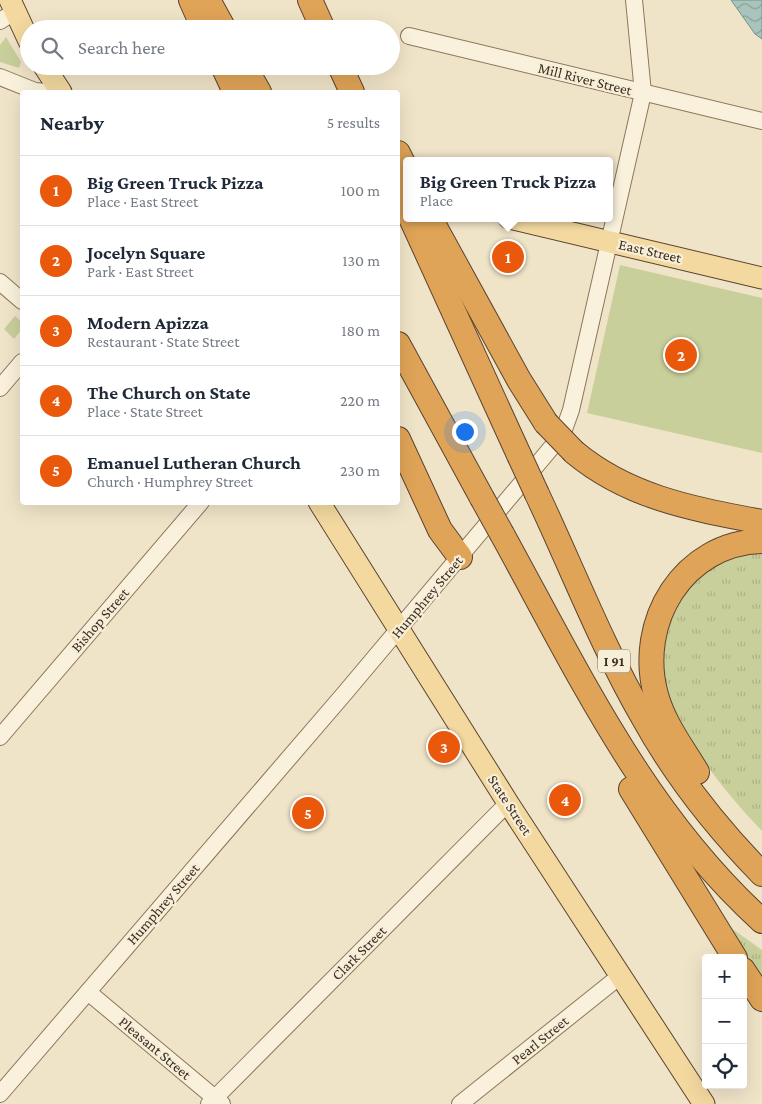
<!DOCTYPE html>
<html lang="en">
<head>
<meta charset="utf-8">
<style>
	:root { --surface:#fff; --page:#f6f6f7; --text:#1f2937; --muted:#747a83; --line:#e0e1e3; --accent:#ea580c }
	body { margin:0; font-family:"Crimson Pro",serif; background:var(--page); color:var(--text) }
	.controls { position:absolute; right:15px; bottom:15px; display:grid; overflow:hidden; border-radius:5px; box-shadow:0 5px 20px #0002 }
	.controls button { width:45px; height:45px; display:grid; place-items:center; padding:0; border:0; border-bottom:1px solid var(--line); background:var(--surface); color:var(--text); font:25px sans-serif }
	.you { position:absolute; left:464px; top:431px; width:18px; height:18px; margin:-12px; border:4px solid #fff; border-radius:50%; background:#1a73e8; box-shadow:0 0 0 8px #1a73e833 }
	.badge { display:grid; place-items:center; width:32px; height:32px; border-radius:50%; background:var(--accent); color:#fff; font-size:16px; font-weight:700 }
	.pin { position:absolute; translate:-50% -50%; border:2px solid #fff; box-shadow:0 1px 5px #0006 }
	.popup { position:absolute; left:403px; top:157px; width:210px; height:65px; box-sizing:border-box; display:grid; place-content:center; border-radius:5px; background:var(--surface); filter:drop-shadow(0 1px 4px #0005); font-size:16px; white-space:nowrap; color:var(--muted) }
	.popup b { font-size:19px; color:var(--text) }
	.popup::after { content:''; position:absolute; left:50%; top:100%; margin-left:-10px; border:10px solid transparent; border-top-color:var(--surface) }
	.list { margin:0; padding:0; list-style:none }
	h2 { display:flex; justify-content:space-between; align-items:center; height:65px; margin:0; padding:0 20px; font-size:21px }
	h2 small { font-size:16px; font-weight:400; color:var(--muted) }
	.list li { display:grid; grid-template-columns:32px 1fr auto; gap:15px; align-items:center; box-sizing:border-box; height:70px; padding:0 20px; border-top:1px solid var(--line) }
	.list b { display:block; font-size:19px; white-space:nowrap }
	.list p { margin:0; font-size:16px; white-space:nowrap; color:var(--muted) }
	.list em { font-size:16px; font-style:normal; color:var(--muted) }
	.icon { flex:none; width:28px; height:28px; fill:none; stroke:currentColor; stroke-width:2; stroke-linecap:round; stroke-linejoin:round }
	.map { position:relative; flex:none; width:762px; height:1104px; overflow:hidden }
	.search { position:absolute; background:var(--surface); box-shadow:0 5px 20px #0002; left:20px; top:20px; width:380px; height:55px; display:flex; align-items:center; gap:12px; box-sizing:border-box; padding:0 18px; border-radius:28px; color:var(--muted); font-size:19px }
	.panel { position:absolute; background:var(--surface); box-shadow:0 5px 20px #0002; left:20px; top:90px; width:380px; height:415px; border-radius:5px }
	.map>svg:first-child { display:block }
	.grass { fill:url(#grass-tufts) }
	.park { fill:#c9cf9b }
	.water { fill:url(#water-waves); stroke:#6f938a }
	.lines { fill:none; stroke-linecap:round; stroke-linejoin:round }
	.minor-casing { stroke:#8d765c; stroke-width:18 }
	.major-casing { stroke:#5b4430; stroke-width:23 }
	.highway-casing { stroke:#5b4430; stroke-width:26 }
	.minor { stroke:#faf1dc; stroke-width:16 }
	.major { stroke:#f3d9a0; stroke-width:21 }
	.highway { stroke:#e0a458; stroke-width:24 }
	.highway-bridge-casing { stroke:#5b4430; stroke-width:26; stroke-linecap:butt }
	.highway-bridge { stroke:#e0a458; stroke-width:24 }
	.labels { text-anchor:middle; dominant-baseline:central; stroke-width:4.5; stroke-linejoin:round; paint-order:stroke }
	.shield { fill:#f7eed8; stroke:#756857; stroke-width:1 }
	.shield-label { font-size:14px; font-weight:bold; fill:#3d2e20 }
	.street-label { font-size:15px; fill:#3d2e20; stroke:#f7eed8 }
</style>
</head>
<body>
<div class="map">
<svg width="762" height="1104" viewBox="0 0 762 1104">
	<defs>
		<pattern id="grass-tufts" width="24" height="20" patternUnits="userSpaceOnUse" patternTransform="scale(1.25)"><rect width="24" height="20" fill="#c9cf9b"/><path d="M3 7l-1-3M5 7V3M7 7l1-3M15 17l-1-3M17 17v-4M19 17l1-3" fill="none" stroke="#aeb285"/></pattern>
		<pattern id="water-waves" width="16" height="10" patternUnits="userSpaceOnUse" patternTransform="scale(1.25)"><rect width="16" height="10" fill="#a9c4bc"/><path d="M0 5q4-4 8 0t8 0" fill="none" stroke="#8ba098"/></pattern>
	</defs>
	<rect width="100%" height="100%" fill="#f0e4c8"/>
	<!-- grass -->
	<g class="grass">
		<path d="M762 551V831C718 785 640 692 664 624 667 616 674 608 679 601 684 594 689 583 696 576 713 559 739 556 762 551Z"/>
		<path d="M731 928 762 950V988L737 946Z"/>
	</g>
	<!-- park -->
	<g class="park">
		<path d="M6 37 21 62 19 68 0 62V45Z"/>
		<path d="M620 265 762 298V453L587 413Z"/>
		<path d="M15 316 22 322V329L14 339 4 329Z"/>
	</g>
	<!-- water -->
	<path class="water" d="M731 0H762V39L755 34Z"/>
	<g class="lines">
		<!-- minor casing -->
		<g class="minor-casing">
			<g id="minor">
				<path d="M0 21 14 12"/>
				<path d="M409 36 762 121"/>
				<path d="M0 77 35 91 47 92"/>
				<path d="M0 282 22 301"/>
				<path d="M0 388 22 362"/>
				<path d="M0 737 201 502"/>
				<path d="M88 992 222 1104"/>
				<path d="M0 1094 344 694 562 435 571 410 643 93 634 0"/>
				<path d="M209 1104 508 803"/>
				<path d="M460 1104 620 976"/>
			</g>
		</g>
		<!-- major casing -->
		<g class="major-casing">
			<g id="major">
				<path d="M10 0 29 41"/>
				<path d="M44 66 61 92"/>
				<path d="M509 218 762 278"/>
				<path d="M319 502 508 803 704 1104"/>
			</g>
		</g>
		<!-- highway casing -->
		<g class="highway-casing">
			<g id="highway">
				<path d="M191 0 204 29"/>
				<path d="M208 0 224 29"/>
				<path d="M310 0 323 29"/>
				<path d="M223 66 235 92"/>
				<path d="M244 66 259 92"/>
				<path d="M340 66 352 92"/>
				<path d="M398 153 407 171"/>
				<path d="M411 218 519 455"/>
				<path d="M430 218 519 380 546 423"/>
				<path d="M398 344 482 498"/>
				<path d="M398 439 440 530 460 557"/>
				<path d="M574 452C629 498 694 509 762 522"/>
				<path d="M537 494C572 568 602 646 643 717 675 775 716 827 762 874"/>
				<path d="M502 534C578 672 644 814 762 921"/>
				<path d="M697 772C682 747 664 724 656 695 636 622 683 543 762 541"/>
				<path d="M631 789 735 958"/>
				<path d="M743 970 762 999"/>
			</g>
		</g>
		<!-- minor -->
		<use href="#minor" class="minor"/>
		<!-- major -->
		<use href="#major" class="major"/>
		<!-- highway -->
		<use href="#highway" class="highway"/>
		<!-- highway-bridge casing -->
		<g class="highway-bridge-casing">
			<g id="highway-bridge">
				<path d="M398 190 407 210"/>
				<path d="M546 423 574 452"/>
				<path d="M519 455 537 494"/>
				<path d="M482 498 502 534"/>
			</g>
		</g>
		<!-- highway-bridge -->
		<use href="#highway-bridge" class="highway-bridge"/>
	</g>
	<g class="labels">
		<!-- shield labels -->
		<rect class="shield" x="598" y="649.5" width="32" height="23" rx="4"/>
		<g class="shield-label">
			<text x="614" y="661">I 91</text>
		</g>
		<!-- street labels -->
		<g class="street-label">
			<text transform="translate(585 79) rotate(14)">Mill River Street</text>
			<text transform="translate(650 251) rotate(13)">East Street</text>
			<text transform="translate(427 597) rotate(-50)">Humphrey Street</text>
			<text transform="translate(100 620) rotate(-49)">Bishop Street</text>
			<text transform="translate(510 805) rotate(57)">State Street</text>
			<text transform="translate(163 904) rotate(-49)">Humphrey Street</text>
			<text transform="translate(359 953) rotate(-45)">Clark Street</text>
			<text transform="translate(540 1040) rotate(-39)">Pearl Street</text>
			<text transform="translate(155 1048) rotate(40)">Pleasant Street</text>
		</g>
	</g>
</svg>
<div class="controls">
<button>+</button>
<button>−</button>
<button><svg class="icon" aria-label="locate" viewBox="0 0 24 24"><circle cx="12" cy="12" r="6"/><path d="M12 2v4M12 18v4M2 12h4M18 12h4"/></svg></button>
</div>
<div class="you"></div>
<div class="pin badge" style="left:508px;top:257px">1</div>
<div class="popup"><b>Big Green Truck Pizza</b>Place</div>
<div class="pin badge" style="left:681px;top:355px">2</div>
<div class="pin badge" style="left:444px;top:747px">3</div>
<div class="pin badge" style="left:565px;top:800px">4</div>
<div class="pin badge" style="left:308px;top:813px">5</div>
<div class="search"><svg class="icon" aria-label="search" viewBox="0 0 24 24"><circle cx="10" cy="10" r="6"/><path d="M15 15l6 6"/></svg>Search here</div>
<section class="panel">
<h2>Nearby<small>5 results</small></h2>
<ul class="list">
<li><span class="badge">1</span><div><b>Big Green Truck Pizza</b><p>Place · East Street</p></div><em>100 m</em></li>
<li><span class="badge">2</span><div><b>Jocelyn Square</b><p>Park · East Street</p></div><em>130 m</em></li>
<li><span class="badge">3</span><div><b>Modern Apizza</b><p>Restaurant · State Street</p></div><em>180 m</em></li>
<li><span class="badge">4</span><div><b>The Church on State</b><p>Place · State Street</p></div><em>220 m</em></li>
<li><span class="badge">5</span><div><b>Emanuel Lutheran Church</b><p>Church · Humphrey Street</p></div><em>230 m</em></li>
</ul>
</section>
</div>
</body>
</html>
